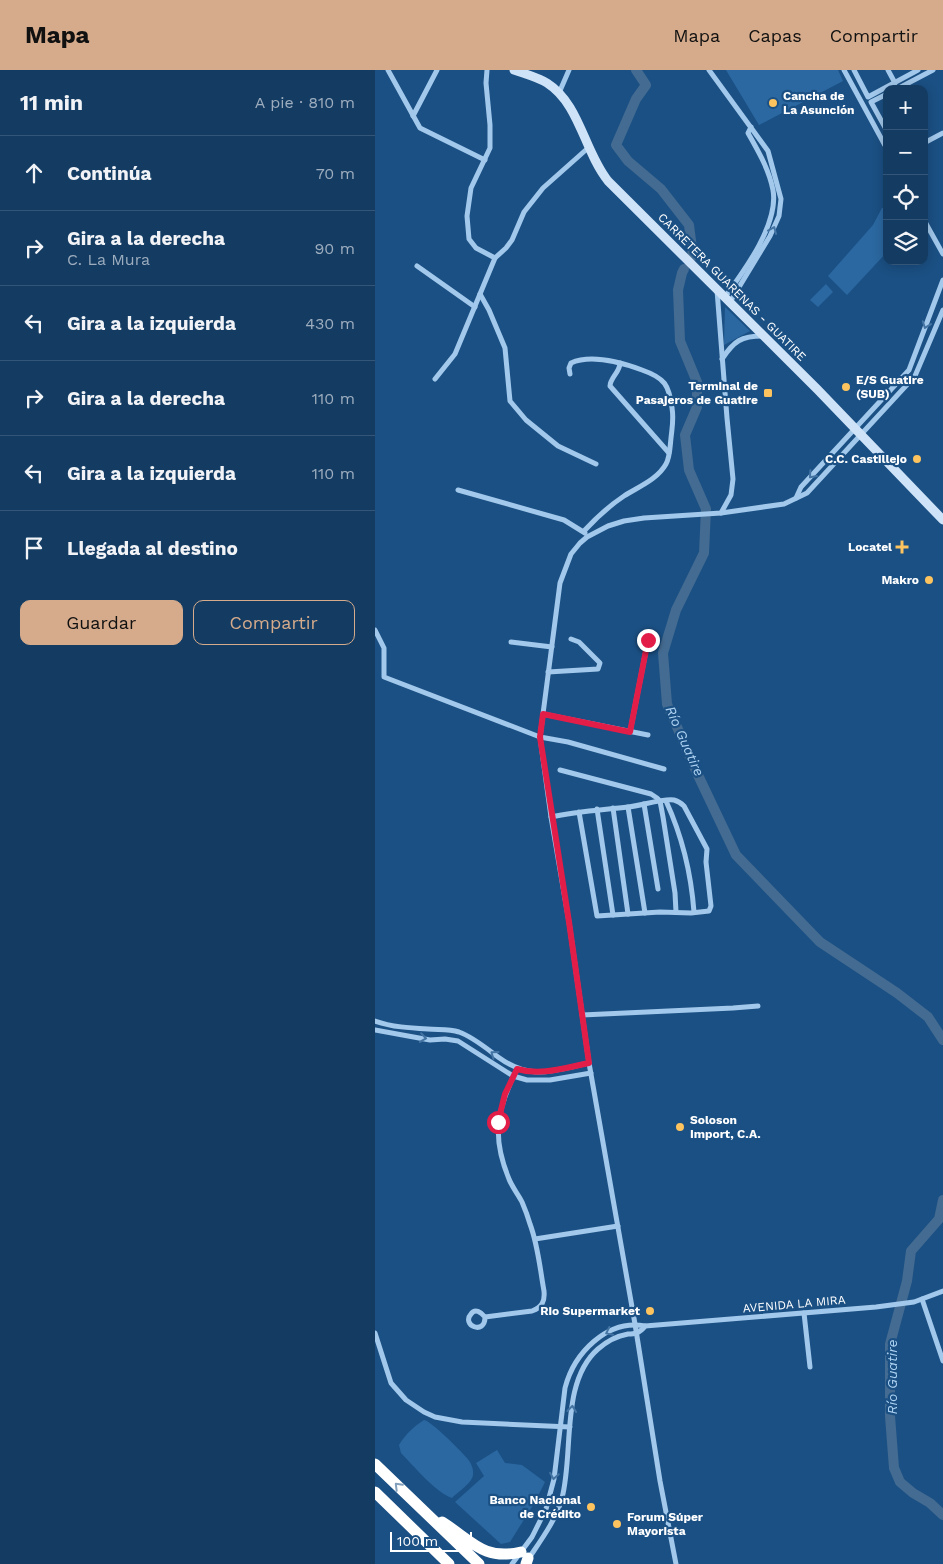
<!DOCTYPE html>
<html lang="es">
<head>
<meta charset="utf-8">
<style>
	:root { --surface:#143c63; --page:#1d4369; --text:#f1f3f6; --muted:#9dadbe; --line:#335678; --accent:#d6ab8b }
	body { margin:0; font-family:"Work Sans",sans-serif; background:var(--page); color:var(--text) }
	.controls { position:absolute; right:15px; top:15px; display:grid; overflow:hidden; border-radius:10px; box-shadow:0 2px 12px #0003 }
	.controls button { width:45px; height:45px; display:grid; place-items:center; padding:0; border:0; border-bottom:1px solid var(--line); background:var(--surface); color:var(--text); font:25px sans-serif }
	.scale { position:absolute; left:15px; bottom:12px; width:82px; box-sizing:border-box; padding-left:5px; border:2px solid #fff; border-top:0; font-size:14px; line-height:18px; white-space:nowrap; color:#fff; -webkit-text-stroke:4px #1b5084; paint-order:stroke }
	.stop { position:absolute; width:15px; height:15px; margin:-11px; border:4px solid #e11d48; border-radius:50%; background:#fff }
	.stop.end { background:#e11d48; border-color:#fff; box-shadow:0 1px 5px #0008 }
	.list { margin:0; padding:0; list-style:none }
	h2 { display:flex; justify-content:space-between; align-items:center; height:65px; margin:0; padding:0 20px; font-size:21px }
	h2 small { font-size:16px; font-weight:400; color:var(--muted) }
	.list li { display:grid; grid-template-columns:32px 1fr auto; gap:15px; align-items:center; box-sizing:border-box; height:75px; padding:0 20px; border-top:1px solid var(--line) }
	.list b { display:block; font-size:19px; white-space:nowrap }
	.list p { margin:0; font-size:16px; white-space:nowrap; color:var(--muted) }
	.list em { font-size:16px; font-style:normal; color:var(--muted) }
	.actions { display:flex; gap:10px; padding:15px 20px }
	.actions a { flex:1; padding:11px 0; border:1px solid var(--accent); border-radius:10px; text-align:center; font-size:18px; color:var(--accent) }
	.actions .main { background:var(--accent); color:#111 }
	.icon { flex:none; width:28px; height:28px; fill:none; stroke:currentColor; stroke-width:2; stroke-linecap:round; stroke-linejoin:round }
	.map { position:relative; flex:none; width:568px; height:1494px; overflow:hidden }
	header { display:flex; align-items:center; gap:30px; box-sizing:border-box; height:70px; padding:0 25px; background:var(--accent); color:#111 }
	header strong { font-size:24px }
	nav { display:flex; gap:28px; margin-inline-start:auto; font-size:18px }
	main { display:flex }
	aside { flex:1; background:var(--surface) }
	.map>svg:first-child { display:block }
	.green { fill:#2b68a1 }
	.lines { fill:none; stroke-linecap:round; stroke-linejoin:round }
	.river { stroke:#446b91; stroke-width:10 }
	.street { stroke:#a2c8eb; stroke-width:5 }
	.secondary { stroke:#cee3f8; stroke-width:9 }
	.highway { stroke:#fff; stroke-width:11 }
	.oneway { stroke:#4474a3 }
	.oneway2 { stroke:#829fbb }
	.route { stroke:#e11d48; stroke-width:6 }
	.poi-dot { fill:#fcc35f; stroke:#1b5084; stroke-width:2 }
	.labels { text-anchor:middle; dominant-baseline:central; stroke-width:4.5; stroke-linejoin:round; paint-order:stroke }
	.poi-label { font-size:12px; font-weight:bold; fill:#fff; stroke:#1b5084; text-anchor:end }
	.street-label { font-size:12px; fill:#fff; stroke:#1b5084 }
	.water-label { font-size:14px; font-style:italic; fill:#add2f2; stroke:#1b5084 }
</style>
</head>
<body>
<header>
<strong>Mapa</strong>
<nav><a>Mapa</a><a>Capas</a><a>Compartir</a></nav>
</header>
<main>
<aside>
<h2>11 min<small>A pie · 810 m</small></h2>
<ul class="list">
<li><svg class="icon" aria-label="ahead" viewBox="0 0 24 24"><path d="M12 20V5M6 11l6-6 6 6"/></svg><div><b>Continúa</b></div><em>70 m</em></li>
<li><svg class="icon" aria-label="right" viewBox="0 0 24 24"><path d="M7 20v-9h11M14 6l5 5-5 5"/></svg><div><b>Gira a la derecha</b><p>C. La Mura</p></div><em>90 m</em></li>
<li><svg class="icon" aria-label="left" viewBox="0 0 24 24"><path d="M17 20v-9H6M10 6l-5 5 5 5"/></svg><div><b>Gira a la izquierda</b></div><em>430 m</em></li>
<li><svg class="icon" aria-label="right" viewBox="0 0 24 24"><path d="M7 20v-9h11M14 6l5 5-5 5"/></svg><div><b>Gira a la derecha</b></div><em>110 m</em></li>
<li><svg class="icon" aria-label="left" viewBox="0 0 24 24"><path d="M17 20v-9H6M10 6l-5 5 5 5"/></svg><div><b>Gira a la izquierda</b></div><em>110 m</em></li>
<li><svg class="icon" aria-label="arrive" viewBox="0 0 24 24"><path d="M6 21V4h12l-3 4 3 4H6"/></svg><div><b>Llegada al destino</b></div></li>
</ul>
<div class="actions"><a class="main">Guardar</a><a>Compartir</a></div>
</aside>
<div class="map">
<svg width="568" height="1494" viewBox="0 0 568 1494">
	<rect width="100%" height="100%" fill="#1b5084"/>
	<!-- green -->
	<g class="green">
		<path d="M351 0H463L468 11 384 55Z"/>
		<path d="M507 138H512V182L472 225 453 206 498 155Z"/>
		<path d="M451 214 458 222 443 237 435 230Z"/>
		<path d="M350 237 375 261 349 275Z"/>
		<path d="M49 1350C56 1351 85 1380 91 1387 95 1391 99 1398 98 1405 97 1413 83 1422 77 1428 61 1423 38 1395 26 1383L24 1375C30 1365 39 1356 49 1350Z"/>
		<path d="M122 1380 130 1393 147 1395 170 1412 160 1432 135 1472 126 1474 80 1432 109 1406 101 1393Z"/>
	</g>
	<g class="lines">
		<!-- river -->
		<g class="river">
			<path d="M261 0 271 15 261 29 241 75 253 91 286 119 314 155 318 186"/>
			<path d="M309 199 307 203 303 220 305 271 322 312V337L310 365 314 400 331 439 329 483 301 540 288 583 292 634 322 703 361 785 445 872 522 923 553 947 568 970"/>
			<path d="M568 1130 564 1149 536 1181 532 1211 515 1274V1346L519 1398 525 1412 538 1423 555 1433 568 1445"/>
		</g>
		<!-- street -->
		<g class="street">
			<path d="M13 0 45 58 110 90"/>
			<path d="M112 0 111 13 115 55V78L96 118 92 146 94 169 101 178 120 188"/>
			<path d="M334 0 393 81 406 129 404 146 395 166 355 232"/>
			<path d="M469 0 512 79"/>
			<path d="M479 0 493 27 543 0"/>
			<path d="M513 0 520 13"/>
			<path d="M522 19 558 0"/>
			<path d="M184 23 194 0"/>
			<path d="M512 24 496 32 512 61"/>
			<path d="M38 46 62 0"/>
			<path d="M549 73 568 63"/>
			<path d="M549 132 550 133"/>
			<path d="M549 150 568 184"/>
			<path d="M42 196 100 237"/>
			<path d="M342 220 352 348 358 409 356 425 346 443"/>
			<path d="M105 224 114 240 130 278 135 331 151 350 183 376 221 394"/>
			<path d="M350 227C369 201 404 154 398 120 394 99 383 81 373 63L376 57"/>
			<path d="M347 289C359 271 366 266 388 266"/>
			<path d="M245 293C245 302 235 308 235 316L294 383"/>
			<path d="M195 304 194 298 196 293C216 284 248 293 267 300 290 308 294 315 297 338 299 349 297 358 296 368 295 377 295 387 291 394 282 410 263 417 249 426 234 436 221 448 209 461"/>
			<path d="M60 309 80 284 120 188 131 178 137 170 149 142 168 118 213 78"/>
			<path d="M83 420 189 450 210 463"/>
			<path d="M421 428 426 417 534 300 568 210"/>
			<path d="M0 560 9 578V607L165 667 193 672 289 699"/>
			<path d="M136 572 177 577"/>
			<path d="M173 602 223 599 225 593 204 572 196 569"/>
			<path d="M168 644 273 665"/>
			<path d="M255 662 273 570"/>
			<path d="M185 700 276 724 282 728 285 731 288 747 300 823 301 842"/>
			<path d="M291 731C308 768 316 802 319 842"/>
			<path d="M269 734 283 819"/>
			<path d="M253 737 270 843"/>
			<path d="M238 738 253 844"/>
			<path d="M222 739 238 845"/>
			<path d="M176 747C202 741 227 740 253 737 266 736 288 728 299 730 303 731 307 734 309 736L332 779 331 792 336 836 334 841 316 843 285 842 222 846 204 742"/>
			<path d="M207 945 358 938 383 936"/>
			<path d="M0 951C17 957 35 958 53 959 63 960 74 959 84 962 98 967 111 978 123 987 156 1011 177 1001 214 993"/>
			<path d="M0 960 55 970 70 969 83 971 138 1006 152 1010H175L216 1003"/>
			<path d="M160 1169 243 1156"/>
			<path d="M547 1229 568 1291"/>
			<path d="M429 1243 435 1297"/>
			<path d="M110 1247C110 1266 86 1255 96 1244 100 1238 106 1242 110 1247L157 1241C167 1237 170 1232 169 1221 165 1199 163 1175 155 1154 153 1147 150 1139 147 1132 143 1124 137 1117 134 1109 116 1066 122 1039 142 999"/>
			<path d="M270 1256 501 1237 539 1232 568 1221"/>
			<path d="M0 1263 16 1313 31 1330 49 1342 60 1347 87 1352 195 1357"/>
			<path d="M137 1494 157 1467 171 1439 179 1409 190 1318C199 1283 232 1249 270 1256 268 1259 264 1262 261 1263 259 1264 256 1264 253 1264 242 1266 231 1272 223 1279 185 1312 199 1383 187 1428 181 1450 166 1470 154 1488"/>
			<path d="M301 1494 285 1411 260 1254 214 993 194 852 176 747 165 667 185 513 196 484 205 473 212 467 233 456 249 451 269 448 346 443 409 434 432 423 540 306 568 240"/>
		</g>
		<!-- secondary -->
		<path class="secondary" d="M139 0C150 4 162 7 172 13 205 34 209 81 233 111L442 319 568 450"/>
		<!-- highway -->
		<g class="highway">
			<path d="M0 1394 104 1494"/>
			<path d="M0 1422 74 1494"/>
			<path d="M67 1452C96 1470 108 1491 146 1482"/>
			<path d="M151 1494 153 1488"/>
		</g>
	</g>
	<!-- one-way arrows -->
	<defs><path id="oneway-chevron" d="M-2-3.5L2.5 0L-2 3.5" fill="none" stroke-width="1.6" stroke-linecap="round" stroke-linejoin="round" transform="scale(1.25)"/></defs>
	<g class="oneway">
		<use href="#oneway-chevron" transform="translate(398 160) rotate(-67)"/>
		<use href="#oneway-chevron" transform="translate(551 255) rotate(110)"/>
		<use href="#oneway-chevron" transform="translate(437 405) rotate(132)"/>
		<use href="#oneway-chevron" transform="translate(48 968) rotate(8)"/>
		<use href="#oneway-chevron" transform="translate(119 984) rotate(-144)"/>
		<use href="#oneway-chevron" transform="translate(234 1262) rotate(154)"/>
		<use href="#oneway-chevron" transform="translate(197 1339) rotate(-84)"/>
		<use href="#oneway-chevron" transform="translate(179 1406) rotate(99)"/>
	</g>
	<use class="oneway2" href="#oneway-chevron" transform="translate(23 1416) rotate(-135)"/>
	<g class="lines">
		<!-- route -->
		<path class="route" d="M123 1052 130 1024 142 999C166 1006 189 998 214 993L194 852 165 667 168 644 255 662 273 570"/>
	</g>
	<!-- markers -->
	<g class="poi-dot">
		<circle cx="398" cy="33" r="5"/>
		<circle cx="471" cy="317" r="5"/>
		<rect x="388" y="318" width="10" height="10" rx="2.5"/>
		<circle cx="542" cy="389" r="5"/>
		<path d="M524.5 469.5h5v5h5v5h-5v5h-5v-5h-5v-5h5z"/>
		<circle cx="554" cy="510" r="5"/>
		<circle cx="305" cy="1057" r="5"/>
		<circle cx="275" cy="1241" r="5"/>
		<circle cx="216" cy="1437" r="5"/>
		<circle cx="242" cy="1454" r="5"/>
	</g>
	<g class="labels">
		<!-- poi labels -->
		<g class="poi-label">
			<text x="408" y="26" text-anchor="start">Cancha de<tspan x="408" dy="14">La Asunción</tspan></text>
			<text x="481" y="310" text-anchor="start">E/S Guatire<tspan x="481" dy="14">(SUB)</tspan></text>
			<text x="383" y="316">Terminal de<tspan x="383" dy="14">Pasajeros de Guatire</tspan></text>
			<text x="532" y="389">C.C. Castillejo</text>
			<text x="517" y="477">Locatel</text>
			<text x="544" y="510">Makro</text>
			<text x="315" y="1050" text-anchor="start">Soloson<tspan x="315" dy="14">Import, C.A.</tspan></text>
			<text x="265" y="1241">Rio Supermarket</text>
			<text x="206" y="1430">Banco Nacional<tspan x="206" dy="14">de Crédito</tspan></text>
			<text x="252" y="1447" text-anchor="start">Forum Súper<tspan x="252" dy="14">Mayorista</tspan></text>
		</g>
		<!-- street labels -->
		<g class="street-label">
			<text transform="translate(357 217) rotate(45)">CARRETERA GUARENAS - GUATIRE</text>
			<text transform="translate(419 1234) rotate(-5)">AVENIDA LA MIRA</text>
		</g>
		<!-- water labels -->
		<g class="water-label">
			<text transform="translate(310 671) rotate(66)">Río Guatire</text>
			<text transform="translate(517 1307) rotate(-90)">Río Guatire</text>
		</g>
	</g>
</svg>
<div class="controls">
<button>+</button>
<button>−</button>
<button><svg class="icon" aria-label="locate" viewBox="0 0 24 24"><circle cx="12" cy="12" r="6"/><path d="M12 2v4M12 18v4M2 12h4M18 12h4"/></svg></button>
<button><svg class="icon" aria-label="layers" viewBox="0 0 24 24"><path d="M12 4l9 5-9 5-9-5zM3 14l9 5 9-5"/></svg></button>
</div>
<div class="scale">100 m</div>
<div class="stop" style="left:123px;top:1052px"></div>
<div class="stop end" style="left:273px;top:570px"></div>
</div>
</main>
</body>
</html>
